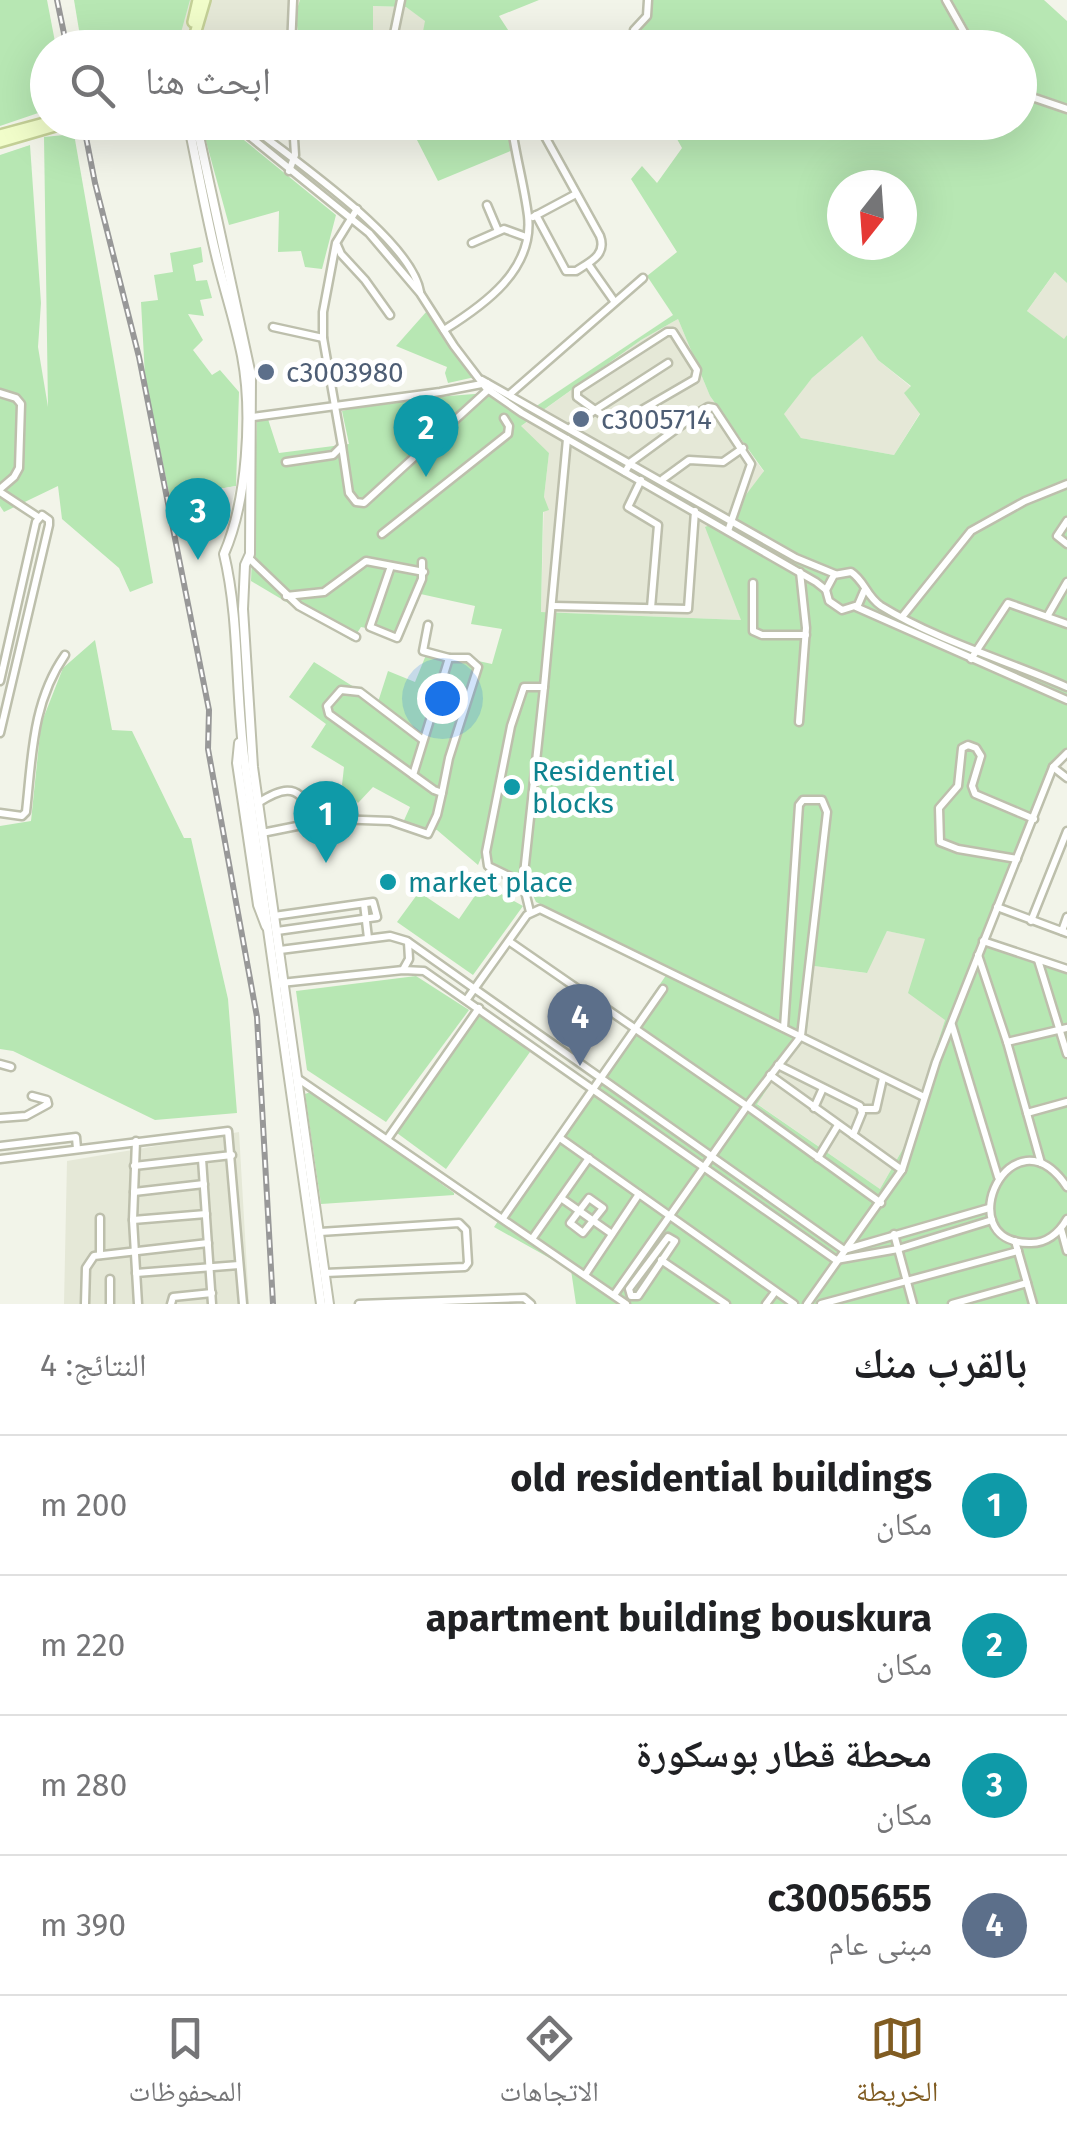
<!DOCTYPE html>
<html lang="ar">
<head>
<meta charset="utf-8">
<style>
	:root { --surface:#fff; --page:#f6f6f6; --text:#202124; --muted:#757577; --line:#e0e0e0; --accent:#805c22 }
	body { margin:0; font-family:"Fira Sans","Noto Naskh Arabic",sans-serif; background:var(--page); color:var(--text); direction:rtl }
	.compass { position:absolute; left:827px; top:170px; width:90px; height:90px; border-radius:50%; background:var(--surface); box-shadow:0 10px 40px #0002; rotate:197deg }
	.you { position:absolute; left:442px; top:698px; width:35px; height:35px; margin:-25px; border:8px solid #fff; border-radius:50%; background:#1a73e8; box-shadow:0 0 0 15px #1a73e833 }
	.badge { display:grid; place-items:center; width:65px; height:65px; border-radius:50%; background:var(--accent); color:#fff; font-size:32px; font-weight:700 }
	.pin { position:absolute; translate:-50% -82px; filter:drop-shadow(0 2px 5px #0008) }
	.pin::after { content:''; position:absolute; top:52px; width:35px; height:30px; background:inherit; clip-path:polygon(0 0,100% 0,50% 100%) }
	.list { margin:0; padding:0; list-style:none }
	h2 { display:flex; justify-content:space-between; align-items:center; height:130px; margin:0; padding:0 40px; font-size:42px }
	h2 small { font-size:32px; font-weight:400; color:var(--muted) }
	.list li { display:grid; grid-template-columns:65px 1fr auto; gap:30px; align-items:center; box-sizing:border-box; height:140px; padding:0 40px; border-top:2px solid var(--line) }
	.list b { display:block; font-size:38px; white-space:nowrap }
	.list p { margin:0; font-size:32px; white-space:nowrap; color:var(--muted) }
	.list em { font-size:32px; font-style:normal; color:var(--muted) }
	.icon { flex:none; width:55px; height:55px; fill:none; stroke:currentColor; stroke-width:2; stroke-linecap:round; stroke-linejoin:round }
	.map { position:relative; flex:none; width:1067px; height:1304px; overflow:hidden; direction:ltr }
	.search { position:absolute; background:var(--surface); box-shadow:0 10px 40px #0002; left:30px; right:30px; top:30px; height:110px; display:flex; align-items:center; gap:25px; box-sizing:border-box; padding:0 35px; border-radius:55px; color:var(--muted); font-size:38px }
	.sheet { height:690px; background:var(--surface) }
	nav { display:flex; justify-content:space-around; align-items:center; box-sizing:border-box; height:140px; border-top:2px solid var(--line); background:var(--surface); font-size:28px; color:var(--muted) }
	nav a { display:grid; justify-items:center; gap:5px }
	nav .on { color:var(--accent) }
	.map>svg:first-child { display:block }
	.residential { fill:#e5e8d7 }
	.green { fill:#b7e7b3; fill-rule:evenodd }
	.parking { fill:#e5e6e0 }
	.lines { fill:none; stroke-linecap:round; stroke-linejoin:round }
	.minor-casing { stroke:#bdbfac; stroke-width:11 }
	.tertiary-casing { stroke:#bdbfac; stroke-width:12 }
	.secondary-casing { stroke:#c4d097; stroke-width:14 }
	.minor { stroke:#fff; stroke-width:6 }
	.tertiary { stroke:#fff; stroke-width:8 }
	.secondary { stroke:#f1fdca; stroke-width:9 }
	.rail-casing { stroke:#989898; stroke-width:6 }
	.rail { stroke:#fff; stroke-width:2.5; stroke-dasharray:8; stroke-linecap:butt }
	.service-dot { fill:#5c6f8a; stroke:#fff; stroke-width:4 }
	.culture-dot { fill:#0f9aa8; stroke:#fff; stroke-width:4 }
	.labels { text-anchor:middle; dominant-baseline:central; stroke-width:10; stroke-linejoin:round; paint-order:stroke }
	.service-label { font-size:28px; fill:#4e5e75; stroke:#fff; text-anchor:start }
	.culture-label { font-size:28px; fill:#0d838f; stroke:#fff; text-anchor:start }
</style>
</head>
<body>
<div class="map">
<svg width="1067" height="1304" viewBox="0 0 1067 1304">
	<rect width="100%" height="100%" fill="#f2f4e9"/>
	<!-- residential -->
	<g class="residential">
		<path d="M144 0H300L295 15 301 47H171Z"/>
		<path d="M372 6 406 7 426 21 420 47H373Z"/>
		<path d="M1056 271 1067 283V335L1064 340 1027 311Z"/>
		<path d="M678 319 710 396 764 472 729 517 741 620 541 612 544 497 549 453 520 427 641 340Z"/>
		<path d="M862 336 878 360 911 387 920 413 894 455 801 438 783 413 812 378Z"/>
		<path d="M887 931 926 939 945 1020 904 1147 880 1189 756 1103 807 1030 814 966 866 973Z"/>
		<path d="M239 1132 249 1304H64L67 1161Z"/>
	</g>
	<!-- green -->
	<g class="green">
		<path d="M0 0H47L56 47 48 48 47 110 0 126Z"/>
		<path d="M74 0H190L177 47 82 48Z"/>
		<path d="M300 0H539L499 16 519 47H420L425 21 406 7 373 6V47H301L295 15Z"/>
		<path d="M645 0H1044L1067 21V283L1055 272 1027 311 1064 339 1067 335V754L1055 759 979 940 1067 969V1304H576L571 1270 494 1227 671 968 536 902 531 891 512 882 481 858 478 865 437 830 401 827 410 807 373 787 358 803 342 785 344 767 311 747 326 724 289 697 314 662 378 702 388 671 415 682 428 650 492 664 502 629 471 624 475 606 416 593 402 635 361 627 352 641 251 581 257 418 267 416 279 453 349 444 342 411 346 410V404L487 393 523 415 673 315 647 276 677 252 631 179 642 166 657 183 682 148 668 123 1020 122V48L627 47 622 38 648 17ZM842 185H902V245H842ZM678 319 710 396 764 471 729 517 705 527 741 620 541 612 543 512 549 510 544 497 549 453 521 426 641 340ZM862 336 878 360 911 386 904 393 920 414 894 455 801 438 784 414 812 378ZM887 931 925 939 908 993 945 1020 904 1147 880 1189 757 1104 807 1030 814 966 867 973Z"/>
		<path d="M201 123H223L336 215 322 269 305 267 301 251 278 252 279 211 229 225Z"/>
		<path d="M458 123H506L513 150 438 181 417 140 458 132Z"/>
		<path d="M74 134 153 583 130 592 119 568 62 519 58 486 4 512 0 506V155L30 145 41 303 38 347 48 407 44 137Z"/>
		<path d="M201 247 203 262 193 265 196 281 207 280 212 298 200 300 204 316 188 314 203 340 193 350 212 375 220 370 239 392 236 486 184 495 192 530 177 531 145 377 141 302 158 300 154 275 173 272 170 253Z"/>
		<path d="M427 311 475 377 448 383 445 373 447 367 396 346Z"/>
		<path d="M95 640 112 730 132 731 184 838H191L228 999 237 1113 155 1120 13 1051 0 1049V826L31 821 41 724 63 668Z"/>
		<path d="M483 884 523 906 473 975 397 922 419 892 459 919Z"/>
		<path d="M416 976 469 1010 386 1122 307 1070 296 991Z"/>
		<path d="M480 1013 530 1052 446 1169 397 1133Z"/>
		<path d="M313 1091 454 1193V1195L321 1204 305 1094Z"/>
	</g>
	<!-- parking -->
	<path class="parking" d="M236 486 227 523 192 530 185 495Z"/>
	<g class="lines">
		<!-- minor casing -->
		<g class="minor-casing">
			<g id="minor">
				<path d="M946 0 973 48"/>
				<path d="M291 48 293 0"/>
				<path d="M391 48 401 0"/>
				<path d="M633 48 634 30 647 16 648 0"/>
				<path d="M1020 93 1067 109"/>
				<path d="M232 122 369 233 420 293 454 346 486 388 522 413 816 582 826 590"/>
				<path d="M246 122C289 158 411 238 420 292"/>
				<path d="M289 171 295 155 293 122"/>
				<path d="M487 205 498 231"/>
				<path d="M536 215 566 271H576C590 262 607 255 600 236L537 122"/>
				<path d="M533 217 576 194"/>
				<path d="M472 243 504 229 526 237"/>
				<path d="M337 245 341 254 365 280 390 315"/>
				<path d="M588 264 614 301"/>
				<path d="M273 327 323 338"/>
				<path d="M444 330C484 305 534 270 528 216 524 184 515 154 511 122"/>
				<path d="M482 380 796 558 835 574"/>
				<path d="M0 393 16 398 21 404 19 468 14 477 0 489"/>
				<path d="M510 394 643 278"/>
				<path d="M253 417 440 392 487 383"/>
				<path d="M571 427 595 410 577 397V390L667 332H673L697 370 695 379 621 422H614L595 410 668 363"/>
				<path d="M342 446 349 493 356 502 364 503 489 389"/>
				<path d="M286 462 333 455 342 446 323 338V312L336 243 357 209"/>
				<path d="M625 472 631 462 698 413 708 407 714 408 751 464 728 531"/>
				<path d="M663 479 689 460 723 462 743 448"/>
				<path d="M641 480 628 507 658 525 651 608"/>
				<path d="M0 492 38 517"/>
				<path d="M1067 521 1057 536 1067 544"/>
				<path d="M382 534 508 434 509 426 504 418"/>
				<path d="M249 558 299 606 356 637"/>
				<path d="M391 566 370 627 397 638 422 579V562"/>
				<path d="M753 583V631L762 635H806"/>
				<path d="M864 591 858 605 842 610 829 601 826 590 834 575 851 572C865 581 866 596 881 606 938 641 1006 660 1067 687"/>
				<path d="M286 596 324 592 366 561 424 572"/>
				<path d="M553 606 688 609 695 511"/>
				<path d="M856 607 1067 700"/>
				<path d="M1048 615 1067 582"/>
				<path d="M902 617 971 531 1025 501 1067 484"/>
				<path d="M428 625 423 651 449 658H468L478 667 449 758 442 793"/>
				<path d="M971 659 1008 603 1067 624"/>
				<path d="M0 681 36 522 42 515 49 520V525L0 733"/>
				<path d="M544 687 567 439"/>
				<path d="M799 722 806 628 800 572"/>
				<path d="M1053 767 1067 778"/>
				<path d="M413 775 449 658"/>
				<path d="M258 803C278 790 299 781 308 810L302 825 262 833"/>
				<path d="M0 813 22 816 26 812C32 758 32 702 65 655"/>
				<path d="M307 818 390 821 428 834 437 815 442 793 434 790 329 714 327 706 341 690 360 692 423 740"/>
				<path d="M1017 859 958 849 940 842 939 808 958 786 962 748 968 745 976 748 981 756 972 786 975 794 1034 819"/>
				<path d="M523 883 488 866 486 852 511 726 524 687H544L523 883 530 912"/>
				<path d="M364 904 368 938"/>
				<path d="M997 907 1067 933"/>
				<path d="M274 916 373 902 377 917 277 931"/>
				<path d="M1031 921 1067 831"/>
				<path d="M1062 931 1067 917"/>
				<path d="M983 941 1067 969"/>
				<path d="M510 942 747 1106 881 1203"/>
				<path d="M280 950 390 936 407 941 844 1250 989 1208"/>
				<path d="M978 955 1007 1042 1041 1163"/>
				<path d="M1038 960 1067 1054"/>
				<path d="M404 968 409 959 408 942"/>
				<path d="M281 983 403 970 424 971 836 1260 898 1249 992 1220"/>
				<path d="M467 999 527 915 540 909 924 1097"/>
				<path d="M952 1025 998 1177"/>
				<path d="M1007 1042 1067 1028"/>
				<path d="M0 1064 11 1067"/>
				<path d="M778 1065 860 1106 862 1113 853 1135"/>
				<path d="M770 1075 902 1170"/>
				<path d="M297 1078 626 1304"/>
				<path d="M814 1108 823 1088"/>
				<path d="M862 1109H876L883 1078"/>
				<path d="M1027 1113 1067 1102"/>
				<path d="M0 1118 26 1116 48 1104 47 1100 32 1096"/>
				<path d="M388 1138 479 1008"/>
				<path d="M560 1138 794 1304"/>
				<path d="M136 1141 133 1220 138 1304"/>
				<path d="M0 1146 76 1137 77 1149"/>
				<path d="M818 1158 838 1125"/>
				<path d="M0 1159 228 1131 243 1304"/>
				<path d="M202 1159 212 1304"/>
				<path d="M134 1166 232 1155"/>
				<path d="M1067 1187C1012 1105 947 1242 1029 1243 1046 1244 1059 1233 1067 1219"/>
				<path d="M134 1192 204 1184"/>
				<path d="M561 1198 612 1234"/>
				<path d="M589 1198 603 1208 583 1233 570 1223Z"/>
				<path d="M100 1218V1255"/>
				<path d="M503 1218 663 989"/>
				<path d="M133 1220 206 1214"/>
				<path d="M1061 1229 1067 1251"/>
				<path d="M320 1232 459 1223 466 1230 468 1263 465 1267 325 1273"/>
				<path d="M894 1234 913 1304"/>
				<path d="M668 1237 675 1241 638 1296H631L629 1289Z"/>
				<path d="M532 1239 589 1158"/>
				<path d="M1015 1241 1033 1304"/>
				<path d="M661 1260 726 1304"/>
				<path d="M136 1273 239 1265"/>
				<path d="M585 1275 639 1194"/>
				<path d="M110 1279V1304"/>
				<path d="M614 1295 747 1106 801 1036 827 812 822 800H803L799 805 784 1028"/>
				<path d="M85 1304 86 1268 94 1256 208 1243"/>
				<path d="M171 1304 173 1297 212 1293"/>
				<path d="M359 1304 524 1298 531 1304"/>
				<path d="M766 1304 775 1292"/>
				<path d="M807 1304 902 1170 936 1062 1053 767 1067 753"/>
				<path d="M821 1304 1018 1251"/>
				<path d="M952 1304 1027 1283"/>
			</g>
		</g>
		<!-- tertiary casing -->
		<g class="tertiary-casing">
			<g id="tertiary">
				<path d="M188 122C197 165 205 209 215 251 223 286 235 321 242 356 253 414 247 501 224 554 240 621 235 694 245 764 270 944 294 1124 321 1304"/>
				<path d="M196 122 251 375 250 554 245 565 243 609 253 767 329 1304"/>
				<path d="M239 743 237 763 258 905 266 926"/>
			</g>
		</g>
		<!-- secondary casing -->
		<g class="secondary-casing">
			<g id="secondary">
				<path d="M193 22 198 0"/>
				<path d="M191 48 205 0"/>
				<path d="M0 135 48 122"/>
				<path d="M0 142 69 122"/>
			</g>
		</g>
		<!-- minor -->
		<use href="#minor" class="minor"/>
		<!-- tertiary -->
		<use href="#tertiary" class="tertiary"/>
		<!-- secondary -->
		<use href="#secondary" class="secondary"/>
		<!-- rail casing -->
		<g class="rail-casing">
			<g id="rail">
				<path d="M57 0 67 48"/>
				<path d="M83 122 95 183 139 357 209 710 208 749 257 1017 273 1304"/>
			</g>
		</g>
		<!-- rail -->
		<use href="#rail" class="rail"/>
	</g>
	<!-- markers -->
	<g class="service-dot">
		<circle cx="266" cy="372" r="10"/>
		<circle cx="581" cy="419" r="10"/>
	</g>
	<g class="culture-dot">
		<circle cx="512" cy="787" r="10"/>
		<circle cx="388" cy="882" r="10"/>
	</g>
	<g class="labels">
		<!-- service labels -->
		<g class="service-label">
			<text x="286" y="372">c3003980</text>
			<text x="601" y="419">c3005714</text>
		</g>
		<!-- culture labels -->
		<g class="culture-label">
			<text x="532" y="771">Residentiel<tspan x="532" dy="32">blocks</tspan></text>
			<text x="408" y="882">market place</text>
		</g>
	</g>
</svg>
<svg class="compass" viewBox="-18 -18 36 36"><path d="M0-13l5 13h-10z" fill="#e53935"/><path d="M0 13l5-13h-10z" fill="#757577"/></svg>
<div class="you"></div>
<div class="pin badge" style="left:326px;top:863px;background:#0f9aa8">1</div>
<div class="pin badge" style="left:426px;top:477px;background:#0f9aa8">2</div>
<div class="pin badge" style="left:198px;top:560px;background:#0f9aa8">3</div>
<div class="pin badge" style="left:580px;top:1066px;background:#5c6f8a">4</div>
<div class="search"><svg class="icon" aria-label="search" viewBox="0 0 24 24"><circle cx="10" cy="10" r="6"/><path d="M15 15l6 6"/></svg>ابحث هنا</div>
</div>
<section class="sheet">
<h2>بالقرب منك<small>النتائج: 4</small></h2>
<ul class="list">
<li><span class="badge" style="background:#0f9aa8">1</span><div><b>old residential buildings</b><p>مكان</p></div><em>200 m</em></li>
<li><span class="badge" style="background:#0f9aa8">2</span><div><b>apartment building bouskura</b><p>مكان</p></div><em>220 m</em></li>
<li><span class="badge" style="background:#0f9aa8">3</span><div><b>محطة قطار بوسكورة</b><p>مكان</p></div><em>280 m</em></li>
<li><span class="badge" style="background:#5c6f8a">4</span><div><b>c3005655</b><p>مبنى عام</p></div><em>390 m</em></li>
</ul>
</section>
<nav>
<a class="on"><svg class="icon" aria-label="map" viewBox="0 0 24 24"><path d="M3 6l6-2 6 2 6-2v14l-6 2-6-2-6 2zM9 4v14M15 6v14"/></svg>الخريطة</a>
<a><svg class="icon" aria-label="directions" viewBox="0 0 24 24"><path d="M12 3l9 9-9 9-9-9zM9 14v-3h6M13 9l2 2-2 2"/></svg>الاتجاهات</a>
<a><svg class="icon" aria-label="saved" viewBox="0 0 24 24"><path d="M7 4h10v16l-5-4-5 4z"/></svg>المحفوظات</a>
</nav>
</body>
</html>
